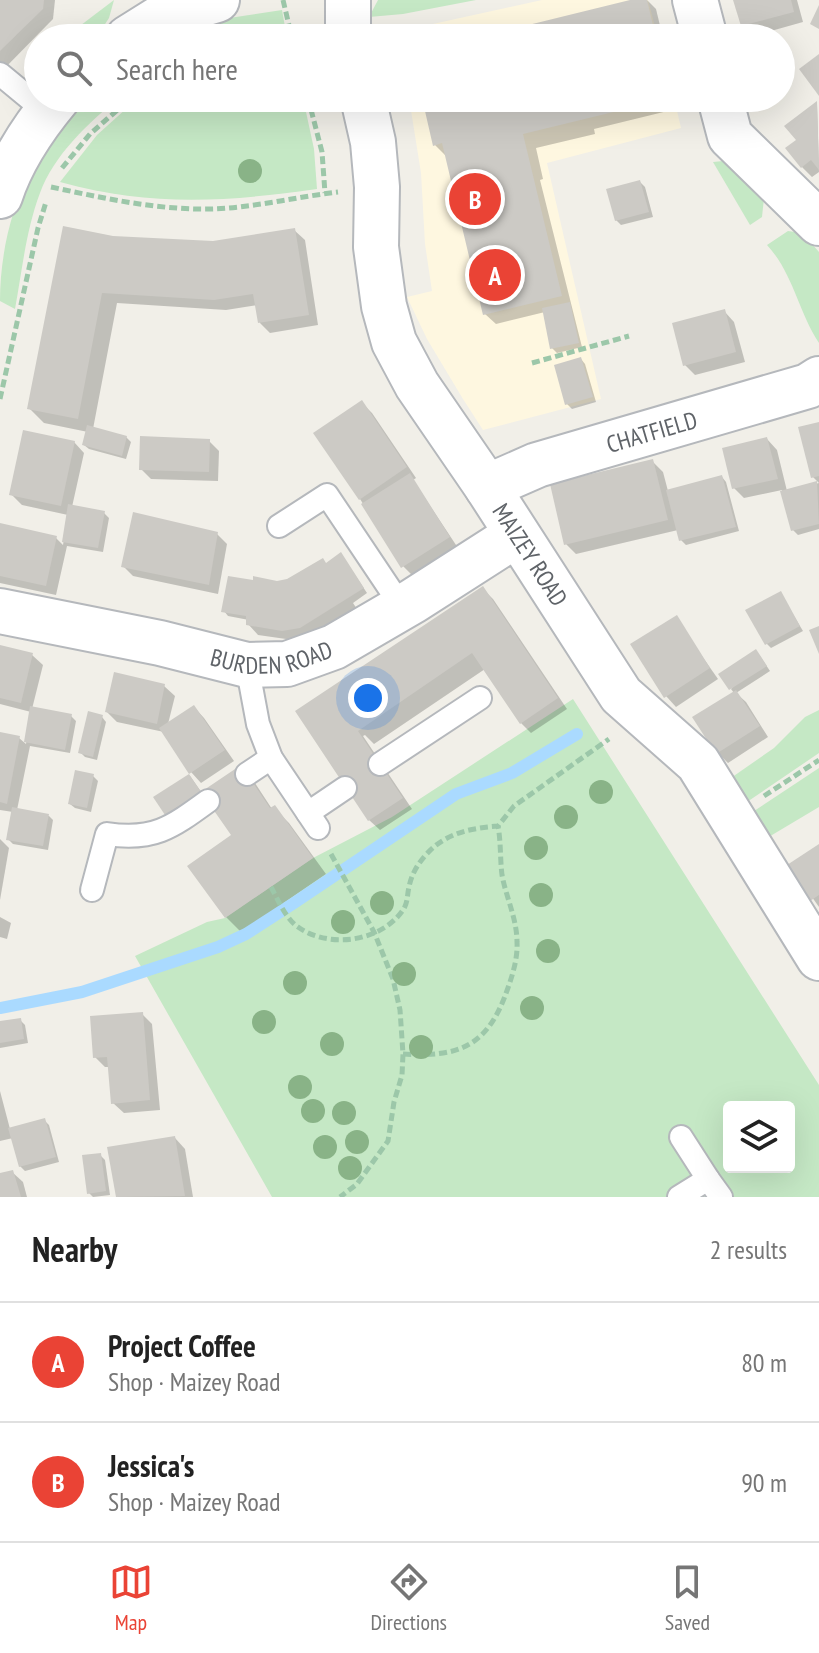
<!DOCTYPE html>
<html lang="en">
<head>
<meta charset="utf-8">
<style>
	:root { --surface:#fff; --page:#f2f2f2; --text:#222; --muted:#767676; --line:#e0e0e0; --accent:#ea4335 }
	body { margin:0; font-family:"PT Sans Narrow",sans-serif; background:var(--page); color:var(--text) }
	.controls { position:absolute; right:24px; bottom:24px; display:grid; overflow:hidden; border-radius:8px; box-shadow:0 8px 32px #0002 }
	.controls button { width:72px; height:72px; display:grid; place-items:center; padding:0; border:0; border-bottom:2px solid var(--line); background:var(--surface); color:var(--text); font:40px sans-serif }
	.you { position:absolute; left:368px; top:698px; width:28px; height:28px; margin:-20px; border:6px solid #fff; border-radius:50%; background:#1a73e8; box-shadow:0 0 0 12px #1a73e833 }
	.badge { display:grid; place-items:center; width:52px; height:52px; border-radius:50%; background:var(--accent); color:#fff; font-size:26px; font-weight:700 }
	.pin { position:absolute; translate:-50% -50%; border:4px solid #fff; box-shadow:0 2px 8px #0006 }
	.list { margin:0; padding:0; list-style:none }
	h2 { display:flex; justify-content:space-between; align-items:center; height:104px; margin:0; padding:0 32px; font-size:34px }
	h2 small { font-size:26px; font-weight:400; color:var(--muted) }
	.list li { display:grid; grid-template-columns:52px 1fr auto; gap:24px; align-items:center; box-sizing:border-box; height:120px; padding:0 32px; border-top:2px solid var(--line) }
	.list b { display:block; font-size:30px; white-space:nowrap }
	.list p { margin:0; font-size:26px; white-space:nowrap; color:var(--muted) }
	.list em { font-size:26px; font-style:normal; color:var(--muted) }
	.icon { flex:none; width:44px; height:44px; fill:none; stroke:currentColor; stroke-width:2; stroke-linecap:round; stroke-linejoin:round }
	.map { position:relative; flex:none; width:819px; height:1197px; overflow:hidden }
	.search { position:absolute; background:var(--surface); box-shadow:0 8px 32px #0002; left:24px; right:24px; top:24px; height:88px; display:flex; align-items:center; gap:20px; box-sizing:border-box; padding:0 28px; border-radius:44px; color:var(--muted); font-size:30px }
	.sheet { height:344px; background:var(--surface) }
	nav { display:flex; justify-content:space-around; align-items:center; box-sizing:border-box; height:112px; border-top:2px solid var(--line); background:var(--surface); font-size:22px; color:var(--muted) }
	nav a { display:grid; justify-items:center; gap:4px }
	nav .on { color:var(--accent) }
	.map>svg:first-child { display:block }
	.commercial { fill:#fef7e0 }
	.green { fill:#c5e8c5; fill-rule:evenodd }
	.shadow { fill:#0003 }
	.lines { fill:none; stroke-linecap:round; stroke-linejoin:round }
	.stream { stroke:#aadaff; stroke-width:12 }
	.building { fill:#cccac5 }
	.service-casing { stroke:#b5b8bc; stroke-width:26 }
	.minor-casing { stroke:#b5b8bc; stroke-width:48 }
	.tertiary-casing { stroke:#b5b8bc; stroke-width:48 }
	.path { stroke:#9cc7a9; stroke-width:5; stroke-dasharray:8 4; stroke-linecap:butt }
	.service { stroke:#fff; stroke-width:22 }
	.minor { stroke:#fff; stroke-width:44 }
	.tertiary { stroke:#fff; stroke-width:44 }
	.tree { fill:#89b387 }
	.labels { text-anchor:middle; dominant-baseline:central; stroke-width:7; stroke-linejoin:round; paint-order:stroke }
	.street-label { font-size:24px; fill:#5f6368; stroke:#fff }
</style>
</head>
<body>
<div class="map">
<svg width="819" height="1197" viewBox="0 0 819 1197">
	<rect width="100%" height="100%" fill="#f1efe8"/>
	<!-- commercial -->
	<g class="commercial">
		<path d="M542 0H648L658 38H394L392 33Z"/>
		<path d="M409 98H674L681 128 547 163 601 399 483 430 463 399 427 339 407 297 432 291 425 244 421 173Z"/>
	</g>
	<!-- green -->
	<g class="green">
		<path d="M114 0 109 18 96 38H64Z"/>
		<path d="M378 0H476L403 14 369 17Z"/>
		<path d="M282 10 285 27 280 32 230 38H168L216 20Z"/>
		<path d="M86 98H119C88 123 54 155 40 193 26 230 22 271 15 309L0 301C0 227 29 147 86 98Z"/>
		<path d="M138 98H303L314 149 317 189C225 202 151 207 60 182L97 135Z"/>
		<path d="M723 161 729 162 764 198 762 217 750 225 713 162Z"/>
		<path d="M788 231 802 233 819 252V343C798 311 793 273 767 245Z"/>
		<path d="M573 699 819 1085V1197H272L135 956 207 922 225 918 313 858 392 817ZM729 1107H789V1167H729Z"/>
		<path d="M819 710V753L744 804 728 780 774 748 805 717Z"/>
		<path d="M819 768V807L767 838 751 813Z"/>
	</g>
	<!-- shadow -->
	<g class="shadow">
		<path d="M0 0H55L53 19 0 73Z"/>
		<path d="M639 0H647L656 9 663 38H479Z"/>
		<path d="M735 0H797L803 22 753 36 742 25Z"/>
		<path d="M424 98H677L680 108 594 129 595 134 536 148 543 179 540 180 582 347 557 353 552 348 545 312 496 324 485 314 447 157 435 145Z"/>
		<path d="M817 104 819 172 812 177 802 167 798 141 787 127Z"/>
		<path d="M640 182 645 187 653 217 621 225 616 220Z"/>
		<path d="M294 230 305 240 318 325 270 333 260 323 257 305 226 310 117 303 93 429 126 437 131 442 126 459 89 449 84 445 88 432 44 423 29 408 112 238 213 243Z"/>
		<path d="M724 311 734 322 745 362 695 375 685 365Z"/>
		<path d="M581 359 585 364 596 402 572 409 567 404Z"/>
		<path d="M362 403 372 413 416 478 413 480 458 548 413 576 403 566 360 499Z"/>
		<path d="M819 424V529L798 535 793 530 782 490 744 498 734 488 767 439 777 450 787 491 819 483 813 477Z"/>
		<path d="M209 441 219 451 218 481 151 479 141 469Z"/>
		<path d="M74 442 84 453 72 507 104 513 109 518 103 552 67 546 56 595 0 583V525L56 538 63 545 68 515 22 505 11 494Z"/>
		<path d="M653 462 663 472 668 491 722 477 726 482 739 531 686 545 681 540 678 530 576 554 566 544Z"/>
		<path d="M217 534 227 544 218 594 133 576 123 566Z"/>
		<path d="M345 560 367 593 353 603 357 609 311 637 293 640 258 635 248 624 249 620 228 616 224 611 277 583Z"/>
		<path d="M483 589 493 599 567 709 531 733 521 723 485 669 374 744 365 735 363 736 412 809 380 830 369 820 298 712Z"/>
		<path d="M780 593 803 631 771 648 766 643Z"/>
		<path d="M0 647 32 655 43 665 32 709 71 716 76 721 70 753 30 746 17 810 49 816 53 820 48 850 13 844 8 839 13 812 0 810V734L19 738 26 744 31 712 0 704Z"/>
		<path d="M697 649 718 679 676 707 666 696Z"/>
		<path d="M760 656 770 671 736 693 746 702 768 737 728 763 718 753 734 693 731 689Z"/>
		<path d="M164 686 175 696 168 724 194 707 204 718 234 761 201 783 191 772 164 732 117 722 107 712Z"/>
		<path d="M102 717 106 722 97 760 85 757 80 752Z"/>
		<path d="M93 776 98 781 91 812 75 808 70 804Z"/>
		<path d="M190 776 202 793 251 777 272 809 274 808 289 823 326 874 241 932 226 917 234 836 206 796 171 819 167 814Z"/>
		<path d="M0 839 9 848 0 900Z"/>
		<path d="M819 846V907L790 866Z"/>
		<path d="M0 917 11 923 7 939 0 937Z"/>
		<path d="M142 1014 152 1024 160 1110 124 1113 113 1103 110 1067H105L95 1057Z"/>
		<path d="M20 1020 25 1025 28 1043 0 1048V1023Z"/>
		<path d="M0 1091 10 1129 44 1120 49 1125 59 1162 25 1171 20 1166 13 1138 0 1141Z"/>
		<path d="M175 1138 185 1149 193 1197H118L110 1149Z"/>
		<path d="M100 1155 105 1160 110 1195 93 1197 89 1193Z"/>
		<path d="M12 1172 23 1182 27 1197H0V1175Z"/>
	</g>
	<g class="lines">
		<!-- stream -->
		<path class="stream" d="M0 1008 82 992 218 947 246 934 294 903 456 794 512 773 577 734"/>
	</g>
	<!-- building -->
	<g class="building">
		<path d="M0 0H44L43 9 0 51Z"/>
		<path d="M630 0H647L656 38H476Z"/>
		<path d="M733 0H791L794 12 741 26Z"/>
		<path d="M819 5V29L810 24Z"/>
		<path d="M819 54V96L799 69Z"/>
		<path d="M422 98H667V99L523 134 562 296 483 315 442 143 433 146Z"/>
		<path d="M817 101 819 170 811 160 801 168 785 148 796 140 784 126Z"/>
		<path d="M640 180 649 212 615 221 606 189Z"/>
		<path d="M63 226 113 236 213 241 295 228 309 315 258 323 253 294 214 300 102 293 78 419 27 409Z"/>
		<path d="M570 302 579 343 550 349 542 308Z"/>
		<path d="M725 309 736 352 683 366 672 323Z"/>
		<path d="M581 357 593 397 565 405 554 365Z"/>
		<path d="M362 400 407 467 359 500 313 433Z"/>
		<path d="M819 422V476L811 478 798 427Z"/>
		<path d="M87 425 127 436 122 456 82 445Z"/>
		<path d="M23 430 75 441 61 506 9 495Z"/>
		<path d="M140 436 210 439 209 472 139 470Z"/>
		<path d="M767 437 778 479 732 489 722 448Z"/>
		<path d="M653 459 668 520 564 545 550 484Z"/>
		<path d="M410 473 450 537 401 568 361 504Z"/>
		<path d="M722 475 736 527 679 541 666 490Z"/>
		<path d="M817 481 819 524 791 531 780 491Z"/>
		<path d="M68 504 105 511 98 548 62 542Z"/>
		<path d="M133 512 218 532 209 585 121 567Z"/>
		<path d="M0 523 57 536 46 586 0 576Z"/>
		<path d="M341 552 364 588 300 628 282 631 246 625V616L221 612 228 576 253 580V576L277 581 287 579 323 558 326 563Z"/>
		<path d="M483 586 558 698 520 724 472 653 358 731 403 798 368 821 295 711Z"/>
		<path d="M781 591 800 626 765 645 745 610Z"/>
		<path d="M677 615 710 668 664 698 630 644Z"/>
		<path d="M819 626V654L809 630Z"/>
		<path d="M0 645 33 653 21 703 0 698Z"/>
		<path d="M756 649 767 666 729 690 718 674Z"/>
		<path d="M114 672 165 684 157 724 105 712Z"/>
		<path d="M736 690 760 726 716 754 692 717Z"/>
		<path d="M194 705 225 750 189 774 159 728Z"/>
		<path d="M30 706 72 714 65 750 24 742Z"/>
		<path d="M88 711 103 715 93 757 78 753Z"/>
		<path d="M0 732 20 736 7 804 0 802Z"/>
		<path d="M241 765 270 808 275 805 313 858 225 918 187 866 231 835 201 792Z"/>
		<path d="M75 770 94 774 87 808 68 804Z"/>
		<path d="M189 774 201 792 165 815 153 797Z"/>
		<path d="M12 807 49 814 43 846 6 840Z"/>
		<path d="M819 844V895L810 901 787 865Z"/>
		<path d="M143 1012 150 1100 111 1104 107 1057 93 1058 90 1016Z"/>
		<path d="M21 1018 24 1039 0 1043V1021Z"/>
		<path d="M45 1118 56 1157 19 1167 8 1128Z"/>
		<path d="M175 1136 185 1196 116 1197 107 1147Z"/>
		<path d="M101 1153 106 1191 87 1194 82 1155Z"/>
		<path d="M13 1170 21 1197H0V1173Z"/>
	</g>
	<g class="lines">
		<!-- service casing -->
		<g class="service-casing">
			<g id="service">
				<path d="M0 74 46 112"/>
				<path d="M279 526 327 495 402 607"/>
				<path d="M247 665 258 724 271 758 318 828"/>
				<path d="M380 764 480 698"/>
				<path d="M247 774 271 758"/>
				<path d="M308 813 345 788"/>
				<path d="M92 890 107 834C153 841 171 828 208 801"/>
				<path d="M681 1137 708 1179"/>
				<path d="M679 1197 708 1179 721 1197"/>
			</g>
		</g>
		<!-- minor casing -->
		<g class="minor-casing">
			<g id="minor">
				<path d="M695 0 705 38"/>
				<path d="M348 38V0"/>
				<path id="s1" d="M363 98 373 142 377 187 376 247 384 306 394 342 417 385 487 487 621 695 698 763 819 958"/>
				<path d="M720 98 730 136 819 223"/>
				<path id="s2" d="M487 487 537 465 808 386 819 379"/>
				<path id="s3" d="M0 611 160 643 247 665 287 664 334 647 413 601 516 535"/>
			</g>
		</g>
		<!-- tertiary casing -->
		<g class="tertiary-casing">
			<g id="tertiary">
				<path d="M128 38 163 16 217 0"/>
				<path d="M0 196C12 159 33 128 58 98"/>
			</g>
		</g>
		<!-- path -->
		<g class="path">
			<path d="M283 0 292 38"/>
			<path d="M308 98 322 152 325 193"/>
			<path d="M62 168 90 134 131 98"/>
			<path d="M51 187C103 198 156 210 210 209 252 208 296 197 338 192"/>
			<path d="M532 363 629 336"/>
			<path d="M0 399 38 228 46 202"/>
			<path d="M764 796 819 760"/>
			<path d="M331 854 374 932 393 979 400 1010 403 1054 402 1075 394 1102 388 1141 357 1184 340 1197"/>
			<path d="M271 887C278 900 286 919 298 927 329 949 381 942 403 910 408 903 407 895 409 887 412 871 422 857 435 846 454 831 475 828 498 826L514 806 609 739"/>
			<path d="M403 1054C455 1057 485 1049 505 996 511 980 518 960 517 942 517 919 506 897 502 875 500 859 501 842 498 826"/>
		</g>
		<!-- service -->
		<use href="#service" class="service"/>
		<!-- minor -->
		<use href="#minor" class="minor"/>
		<!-- tertiary -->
		<use href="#tertiary" class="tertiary"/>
	</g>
	<!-- trees -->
	<g class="tree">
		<circle cx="250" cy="171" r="12"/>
		<circle cx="601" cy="792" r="12"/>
		<circle cx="566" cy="817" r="12"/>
		<circle cx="536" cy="848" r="12"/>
		<circle cx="541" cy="895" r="12"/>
		<circle cx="382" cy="903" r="12"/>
		<circle cx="343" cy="922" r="12"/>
		<circle cx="548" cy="951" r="12"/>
		<circle cx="404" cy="974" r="12"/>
		<circle cx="295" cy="983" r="12"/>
		<circle cx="532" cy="1008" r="12"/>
		<circle cx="264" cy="1022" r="12"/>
		<circle cx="332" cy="1044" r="12"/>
		<circle cx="421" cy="1047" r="12"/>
		<circle cx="300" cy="1087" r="12"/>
		<circle cx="313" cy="1111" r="12"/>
		<circle cx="344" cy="1113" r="12"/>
		<circle cx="357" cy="1142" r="12"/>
		<circle cx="325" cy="1147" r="12"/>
		<circle cx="350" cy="1168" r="12"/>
	</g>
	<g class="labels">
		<!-- street labels -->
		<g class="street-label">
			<text stroke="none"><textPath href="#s2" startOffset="174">CHATFIELD</textPath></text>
			<text stroke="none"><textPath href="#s1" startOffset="500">MAIZEY ROAD</textPath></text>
			<text stroke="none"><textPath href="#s3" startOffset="278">BURDEN ROAD</textPath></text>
		</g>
	</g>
</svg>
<div class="controls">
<button><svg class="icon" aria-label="layers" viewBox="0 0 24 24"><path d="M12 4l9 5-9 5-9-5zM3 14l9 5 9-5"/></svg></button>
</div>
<div class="you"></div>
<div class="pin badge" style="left:495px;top:275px">A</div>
<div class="pin badge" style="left:475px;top:199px">B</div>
<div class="search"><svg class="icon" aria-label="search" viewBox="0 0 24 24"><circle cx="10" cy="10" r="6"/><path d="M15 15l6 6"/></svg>Search here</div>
</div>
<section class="sheet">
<h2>Nearby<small>2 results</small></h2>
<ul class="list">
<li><span class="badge">A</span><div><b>Project Coffee</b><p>Shop · Maizey Road</p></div><em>80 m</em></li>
<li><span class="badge">B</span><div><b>Jessica's</b><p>Shop · Maizey Road</p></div><em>90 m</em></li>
</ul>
</section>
<nav>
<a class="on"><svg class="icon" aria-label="map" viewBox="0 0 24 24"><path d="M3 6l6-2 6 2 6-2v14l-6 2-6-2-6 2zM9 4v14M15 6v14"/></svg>Map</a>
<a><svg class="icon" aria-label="directions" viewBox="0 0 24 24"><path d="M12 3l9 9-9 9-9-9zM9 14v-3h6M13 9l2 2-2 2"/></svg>Directions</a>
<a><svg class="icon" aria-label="saved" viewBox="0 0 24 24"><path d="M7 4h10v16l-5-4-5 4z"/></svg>Saved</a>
</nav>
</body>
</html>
